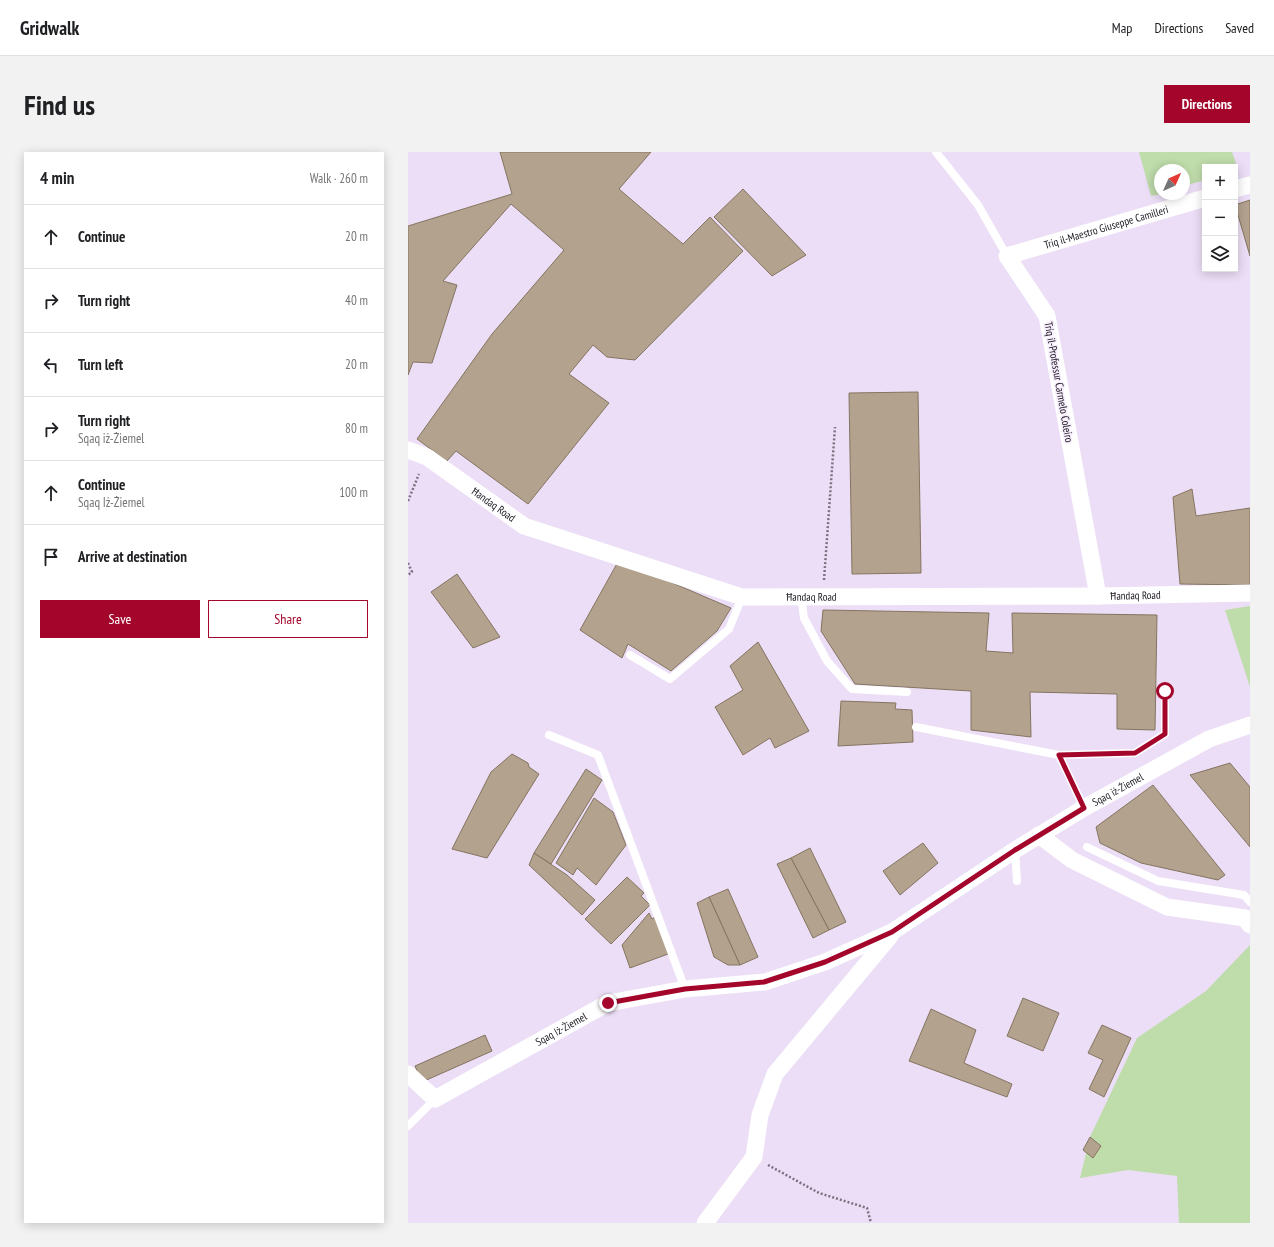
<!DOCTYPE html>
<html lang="en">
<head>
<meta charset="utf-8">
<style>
	:root { --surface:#fff; --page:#f2f2f2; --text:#202124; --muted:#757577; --line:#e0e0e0; --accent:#a4062b }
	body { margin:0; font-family:"PT Sans Narrow",sans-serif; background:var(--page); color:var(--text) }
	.controls { position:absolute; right:12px; top:12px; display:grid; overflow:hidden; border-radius:0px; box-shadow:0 2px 10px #0003 }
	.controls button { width:36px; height:36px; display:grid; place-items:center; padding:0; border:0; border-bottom:1px solid var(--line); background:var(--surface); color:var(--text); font:20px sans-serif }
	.compass { position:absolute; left:746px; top:12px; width:36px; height:36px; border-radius:50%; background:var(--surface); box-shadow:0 2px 10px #0003; rotate:45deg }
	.stop { position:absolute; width:12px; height:12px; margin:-9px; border:3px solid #a4062b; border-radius:50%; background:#fff }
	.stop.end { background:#a4062b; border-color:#fff; box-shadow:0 1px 4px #0008 }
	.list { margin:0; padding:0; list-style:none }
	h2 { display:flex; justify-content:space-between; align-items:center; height:52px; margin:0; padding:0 16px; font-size:17px }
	h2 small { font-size:13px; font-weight:400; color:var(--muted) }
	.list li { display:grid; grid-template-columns:26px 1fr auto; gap:12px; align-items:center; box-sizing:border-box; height:64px; padding:0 16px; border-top:1px solid var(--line) }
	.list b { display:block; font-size:15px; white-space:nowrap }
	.list p { margin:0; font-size:13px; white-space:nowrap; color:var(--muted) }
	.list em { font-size:13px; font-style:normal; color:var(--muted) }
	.actions { display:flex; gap:8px; padding:12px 16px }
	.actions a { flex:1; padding:9px 0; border:1px solid var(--accent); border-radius:0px; text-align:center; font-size:14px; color:var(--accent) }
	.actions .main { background:var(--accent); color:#fff }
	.icon { flex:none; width:22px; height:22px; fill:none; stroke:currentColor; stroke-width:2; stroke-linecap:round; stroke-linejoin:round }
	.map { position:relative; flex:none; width:842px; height:1071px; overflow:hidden; border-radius:0px }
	header { display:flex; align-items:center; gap:24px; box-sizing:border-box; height:56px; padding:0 20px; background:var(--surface); border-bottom:1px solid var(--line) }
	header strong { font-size:19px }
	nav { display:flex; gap:22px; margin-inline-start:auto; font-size:14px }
	.intro { display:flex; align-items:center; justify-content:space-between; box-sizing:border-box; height:96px; padding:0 24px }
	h1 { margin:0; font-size:28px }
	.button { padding:10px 18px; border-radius:0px; background:var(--accent); color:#fff; font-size:14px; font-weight:700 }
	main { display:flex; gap:24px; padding:0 24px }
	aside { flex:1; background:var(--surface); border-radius:0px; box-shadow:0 2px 10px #0003 }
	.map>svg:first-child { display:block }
	.green { fill:#bfdcab }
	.building { fill:#b3a28e; stroke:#847460 }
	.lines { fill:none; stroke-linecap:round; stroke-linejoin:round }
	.path { stroke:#7b7282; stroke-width:2.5; stroke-dasharray:2 2; stroke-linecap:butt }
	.lane { stroke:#fff; stroke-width:8 }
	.street { stroke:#fff; stroke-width:17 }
	.route { stroke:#a4062b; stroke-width:5 }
	.labels { text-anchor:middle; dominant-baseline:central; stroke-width:3; stroke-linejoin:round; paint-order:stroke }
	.street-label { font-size:11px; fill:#1a151e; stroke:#f6eefc }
</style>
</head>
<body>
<header>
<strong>Gridwalk</strong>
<nav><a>Map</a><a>Directions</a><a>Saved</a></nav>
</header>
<div class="intro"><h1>Find us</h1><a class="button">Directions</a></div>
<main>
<aside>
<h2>4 min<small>Walk · 260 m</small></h2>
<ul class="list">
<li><svg class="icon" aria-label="ahead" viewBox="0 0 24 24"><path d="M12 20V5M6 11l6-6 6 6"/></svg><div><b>Continue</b></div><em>20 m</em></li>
<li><svg class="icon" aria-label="right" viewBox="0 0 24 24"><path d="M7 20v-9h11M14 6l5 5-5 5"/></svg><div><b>Turn right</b></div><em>40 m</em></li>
<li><svg class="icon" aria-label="left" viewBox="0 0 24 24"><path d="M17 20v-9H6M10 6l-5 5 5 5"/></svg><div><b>Turn left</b></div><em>20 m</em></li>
<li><svg class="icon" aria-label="right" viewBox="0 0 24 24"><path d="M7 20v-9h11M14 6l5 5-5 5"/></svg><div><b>Turn right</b><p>Sqaq iż-Żiemel</p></div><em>80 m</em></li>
<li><svg class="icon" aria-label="ahead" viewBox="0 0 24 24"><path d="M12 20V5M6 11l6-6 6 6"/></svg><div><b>Continue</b><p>Sqaq Iż-Żiemel</p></div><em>100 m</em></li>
<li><svg class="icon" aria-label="arrive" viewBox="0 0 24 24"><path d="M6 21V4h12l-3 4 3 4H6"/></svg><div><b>Arrive at destination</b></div></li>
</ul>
<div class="actions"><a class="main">Save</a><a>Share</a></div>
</aside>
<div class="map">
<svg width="842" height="1071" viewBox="0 0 842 1071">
	<rect width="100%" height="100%" fill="#ecdef6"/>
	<!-- green -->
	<g class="green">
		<path d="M731 0H824L830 17 827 18V15H797V28L776 34V18H752V42L743 44Z"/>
		<path d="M842 454V535L817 458Z"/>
		<path d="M842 793V1071H771L769 1024 720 1018 672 1026 682 985 729 886 798 839Z"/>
	</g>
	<!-- building -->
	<g class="building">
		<path d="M92 0H243L211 37 275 92 302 65 335 99 227 208 199 205 185 193 161 222 201 251 120 352 48 299 39 309 9 287 84 182 156 98 103 52 35 129 49 133 24 211 5 210 0 223V74L104 42Z"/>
		<path d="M335 37 398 103 364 124 306 65Z"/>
		<path d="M842 48V104L827 53Z"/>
		<path d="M510 240 513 421 444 422 441 241Z"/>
		<path d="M784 337 788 364 842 356V433L772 432 765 345Z"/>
		<path d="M211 408 323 456 309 479 263 519 220 492 214 506 172 478Z"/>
		<path d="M49 422 92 485 65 496 23 440Z"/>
		<path d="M415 458 581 461 578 499 605 501 604 461 749 463 747 578 709 577V542L622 540 623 585 563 578V539L447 532 413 479Z"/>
		<path d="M350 490 401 579 367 596 362 586 335 603 307 555 335 538 322 514Z"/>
		<path d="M433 549 488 551 487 557 504 558 505 590 430 594Z"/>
		<path d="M104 602 120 611 121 615 131 622 79 706 44 697 83 620Z"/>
		<path d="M822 611 842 635V695L782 623Z"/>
		<path d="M178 617 194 628 143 712 126 701Z"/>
		<path d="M745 633 817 723 810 728 733 711 692 691 688 675Z"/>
		<path d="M186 646 205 660 218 693 188 733 169 716 165 723 148 711Z"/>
		<path d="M515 691 530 711 492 743 475 719Z"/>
		<path d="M402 696 438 770 421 778 383 706Z"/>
		<path d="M126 701 159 723 187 748 174 763 121 713Z"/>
		<path d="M383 706 421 778 405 786 369 712Z"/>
		<path d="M219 725 236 741 233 744 242 753 203 792 177 767Z"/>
		<path d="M320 737 350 805 332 813 301 745Z"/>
		<path d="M301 745 332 813H320L306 805 289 751Z"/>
		<path d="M241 761 244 767 247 765 260 802 222 816 214 793Z"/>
		<path d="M615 846 651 861 635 899 599 884Z"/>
		<path d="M523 857 568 878 556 911 604 932 599 945 501 909Z"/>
		<path d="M694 873 723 886 696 945 681 937 695 908 680 901Z"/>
		<path d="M77 883 84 899 14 930 7 914Z"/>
		<path d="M682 985 693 994 685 1006 675 998Z"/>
	</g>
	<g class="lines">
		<!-- path -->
		<g class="path">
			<path d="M0 349 11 322"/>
			<path d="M0 411 4 420 0 423"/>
			<path d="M416 428 427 275"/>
			<path d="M360 1013 411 1041 459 1056 463 1071"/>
		</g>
		<!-- lane -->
		<g class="lane">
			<path d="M528 0 570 53 599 104"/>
			<path d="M393 444 396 466 419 509 444 537 499 540"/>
			<path d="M222 503 262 527 321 477 334 445"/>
			<path d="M508 575 651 603 676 656"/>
			<path d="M141 583 190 603 277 837"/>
			<path d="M651 603 727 601 757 582V539"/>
			<path d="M679 695 750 729 836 743 842 750"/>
			<path d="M607 698 609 729"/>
			<path d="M0 974 27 947"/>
		</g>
		<!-- street -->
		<g class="street">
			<path d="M827 37 842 33"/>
			<path id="s1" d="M0 298 19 305 116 374 334 445 690 444 842 441"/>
			<path id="s2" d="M690 444 639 164 599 104 797 46"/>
			<path d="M631 683 664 708 759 755 837 766 842 773"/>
			<path id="s3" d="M0 922 27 947 200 851 277 837 357 830 417 810 484 780 607 698 676 656 801 587 842 573"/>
			<path d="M297 1071 346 1005 352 963 367 922 482 784"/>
		</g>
	</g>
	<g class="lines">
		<!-- route -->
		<path class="route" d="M200 851 277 837 356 830 417 810 484 780 607 698 676 656 651 603 727 601 757 582V539"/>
	</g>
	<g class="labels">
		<!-- street labels -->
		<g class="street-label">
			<text stroke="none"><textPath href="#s2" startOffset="460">Triq il-Maestro Giuseppe Camilleri</textPath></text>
			<text transform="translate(651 230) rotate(80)">Triq il-Professur Carmelo Coleiro</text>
			<text stroke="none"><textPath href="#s1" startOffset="102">Ħandaq Road</textPath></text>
			<text stroke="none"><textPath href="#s1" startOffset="438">Ħandaq Road</textPath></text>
			<text stroke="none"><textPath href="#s1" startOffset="762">Ħandaq Road</textPath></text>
			<text stroke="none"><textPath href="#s3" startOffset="797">Sqaq iż-Żiemel</textPath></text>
			<text stroke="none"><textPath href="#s3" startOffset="181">Sqaq Iż-Żiemel</textPath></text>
		</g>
	</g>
</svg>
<div class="controls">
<button>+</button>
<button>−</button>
<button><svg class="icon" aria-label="layers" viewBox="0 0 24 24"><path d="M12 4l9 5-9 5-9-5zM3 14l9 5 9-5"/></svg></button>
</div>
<svg class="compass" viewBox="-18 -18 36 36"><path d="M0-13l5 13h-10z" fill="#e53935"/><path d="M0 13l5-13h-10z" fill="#757577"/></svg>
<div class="stop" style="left:757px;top:539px"></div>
<div class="stop end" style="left:200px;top:851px"></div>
</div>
</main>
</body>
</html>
